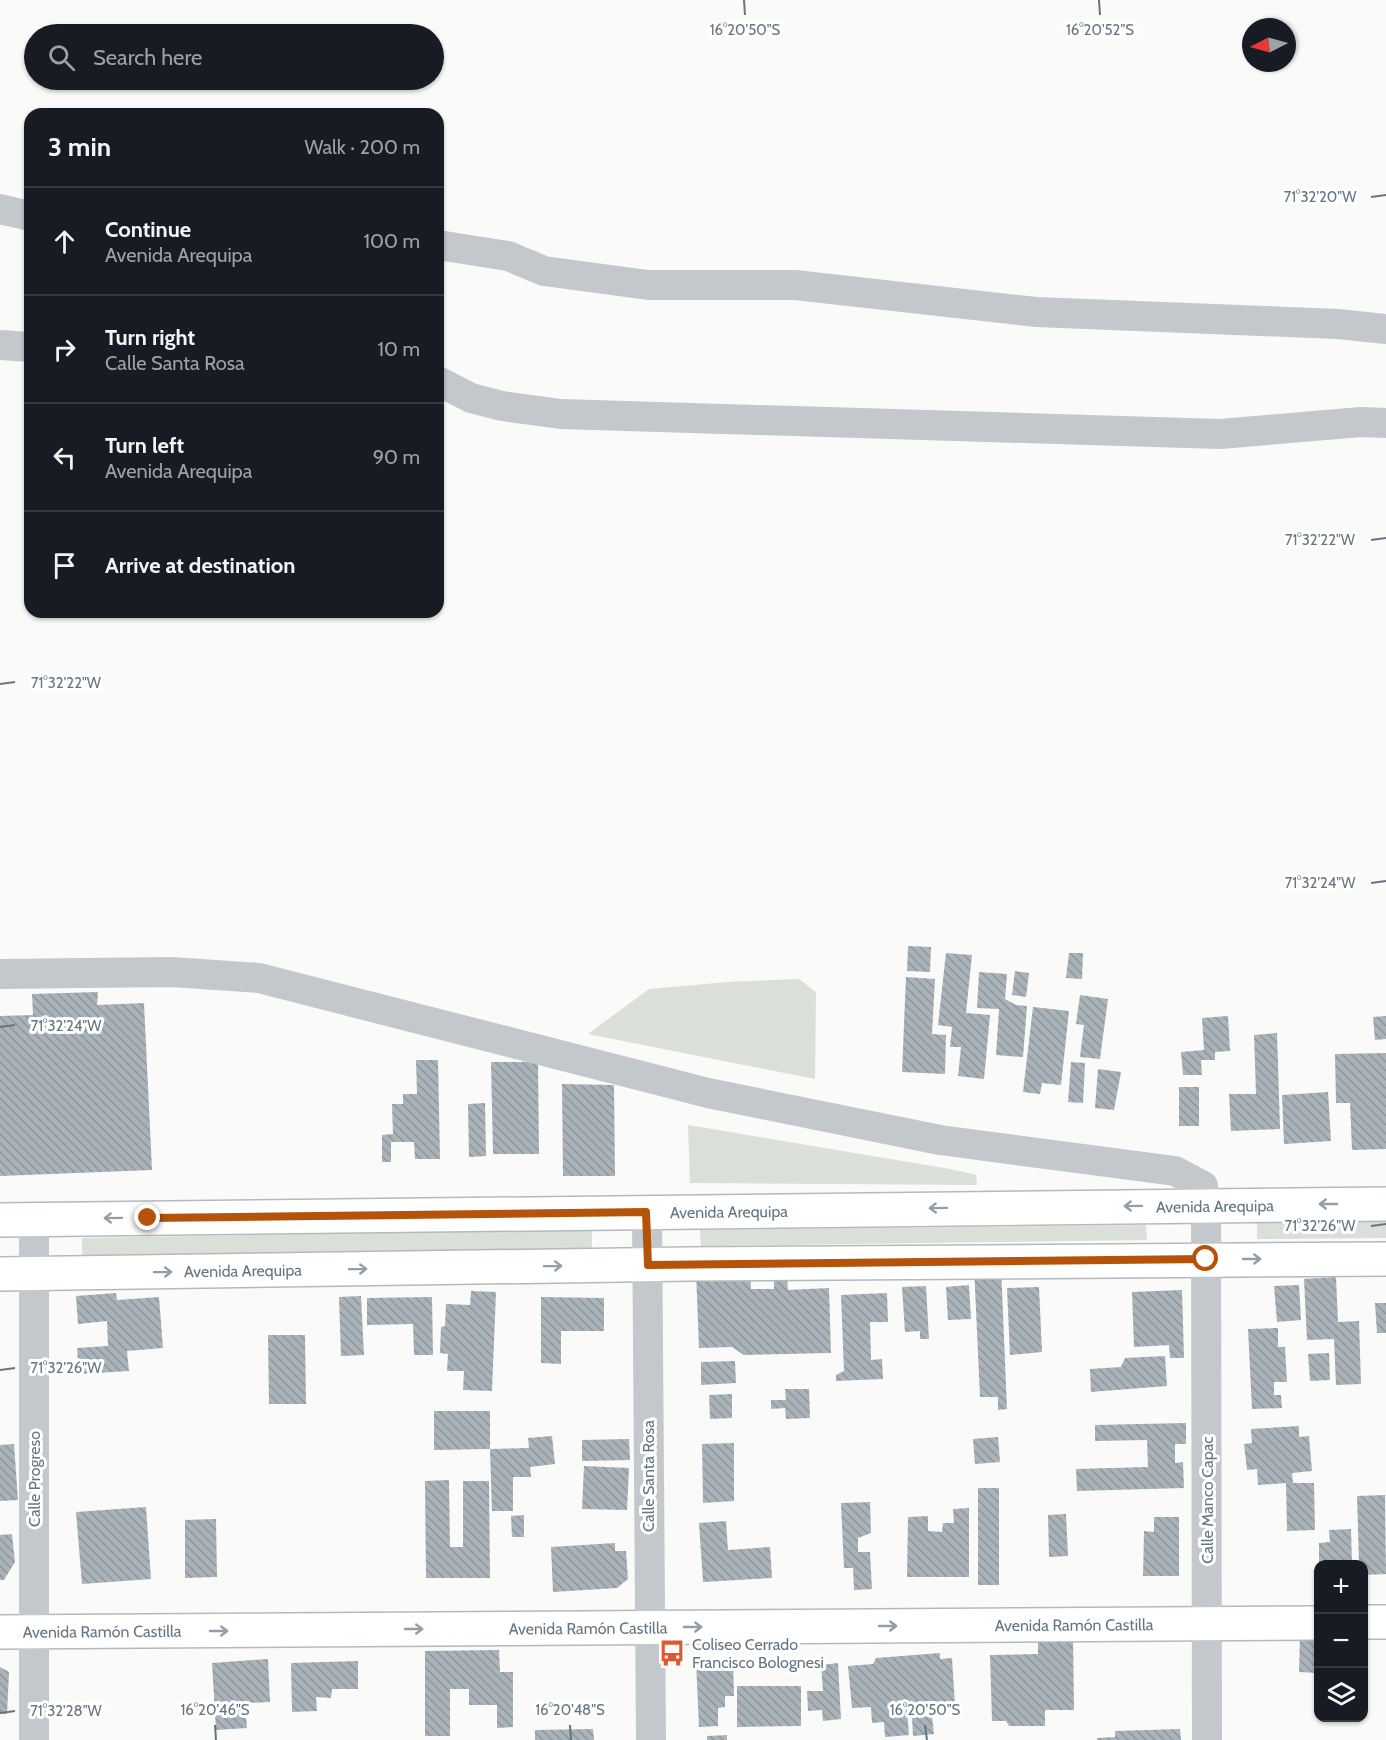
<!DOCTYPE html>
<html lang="en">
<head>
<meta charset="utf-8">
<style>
	:root { --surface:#171b24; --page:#20242c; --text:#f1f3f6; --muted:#9ea1a6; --line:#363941 }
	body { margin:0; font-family:Cabin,sans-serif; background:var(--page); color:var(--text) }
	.controls { position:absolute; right:18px; bottom:18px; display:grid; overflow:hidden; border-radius:12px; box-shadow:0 2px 4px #0004 }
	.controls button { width:54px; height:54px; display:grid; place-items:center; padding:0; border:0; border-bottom:2px solid var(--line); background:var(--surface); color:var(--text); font:30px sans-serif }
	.compass { position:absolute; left:1242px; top:18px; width:54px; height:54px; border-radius:50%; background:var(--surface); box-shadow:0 2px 4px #0004; rotate:264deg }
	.stop { position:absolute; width:18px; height:18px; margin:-14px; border:4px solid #b45309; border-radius:50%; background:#fff }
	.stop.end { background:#b45309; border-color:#fff; box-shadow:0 2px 6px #0008 }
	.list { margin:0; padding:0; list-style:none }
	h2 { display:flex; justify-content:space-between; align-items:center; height:78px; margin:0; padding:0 24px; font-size:26px }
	h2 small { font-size:20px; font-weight:400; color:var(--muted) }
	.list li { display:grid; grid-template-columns:39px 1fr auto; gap:18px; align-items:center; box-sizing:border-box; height:108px; padding:0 24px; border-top:2px solid var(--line) }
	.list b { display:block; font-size:22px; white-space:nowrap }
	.list p { margin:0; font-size:20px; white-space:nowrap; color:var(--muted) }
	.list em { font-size:20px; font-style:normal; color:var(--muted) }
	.icon { flex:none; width:33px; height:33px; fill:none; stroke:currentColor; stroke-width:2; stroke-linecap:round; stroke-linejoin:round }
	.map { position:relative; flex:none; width:1386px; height:1740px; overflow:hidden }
	.search { position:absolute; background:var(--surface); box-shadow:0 2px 4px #0004; left:24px; top:24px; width:420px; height:66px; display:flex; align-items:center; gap:15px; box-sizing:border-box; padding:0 21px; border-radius:33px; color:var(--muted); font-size:22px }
	.panel { position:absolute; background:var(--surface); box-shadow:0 2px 4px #0004; left:24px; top:108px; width:420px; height:510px; border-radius:18px }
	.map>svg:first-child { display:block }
	.grass { fill:#dadfd7 }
	.building { fill:url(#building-back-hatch) }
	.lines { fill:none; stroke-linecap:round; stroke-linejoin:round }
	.secondary-casing { stroke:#b3babf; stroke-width:36 }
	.minor { stroke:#c3c8cc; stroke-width:30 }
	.secondary { stroke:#fff; stroke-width:33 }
	.oneway { stroke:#939fa8 }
	.route { stroke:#b45309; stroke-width:8 }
	.ticks { fill:none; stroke:#657683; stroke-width:2 }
	.labels { text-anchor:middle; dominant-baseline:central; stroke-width:6; stroke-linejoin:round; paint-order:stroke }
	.street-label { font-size:16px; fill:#657683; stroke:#fff }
	.poi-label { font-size:16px; fill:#657683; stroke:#fff; text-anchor:start }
	.ticks-label { font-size:15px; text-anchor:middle; fill:#657683; stroke:#fff; stroke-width:6; stroke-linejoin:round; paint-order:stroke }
</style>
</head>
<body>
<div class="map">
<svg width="1386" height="1740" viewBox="0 0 1386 1740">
	<defs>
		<pattern id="building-back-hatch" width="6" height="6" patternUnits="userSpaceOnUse" patternTransform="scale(1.5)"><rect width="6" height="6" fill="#aab3b9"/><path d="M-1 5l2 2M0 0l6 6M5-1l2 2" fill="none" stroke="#8e969c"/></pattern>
	</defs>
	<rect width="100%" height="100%" fill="#fafaf8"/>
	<!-- grass -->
	<g class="grass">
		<path d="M799 979 816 992 815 1079 588 1034 649 989 728 982Z"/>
		<path d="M688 1125 950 1169 976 1175 977 1185 690 1183Z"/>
		<path d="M1386 1220V1238L1257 1239V1221Z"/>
		<path d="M1146 1225 1147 1240 701 1246 700 1230Z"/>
		<path d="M592 1229V1250L82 1259V1238Z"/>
	</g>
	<!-- building -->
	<g class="building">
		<path d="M908 946 931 947 930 972 907 971Z"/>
		<path d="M946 953 972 955 966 1013 990 1015 984 1079 958 1076 961 1047H950L952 1027 938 1025Z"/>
		<path d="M1069 953H1083L1082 979 1066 978Z"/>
		<path d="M1015 971 1029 973 1026 997 1012 995Z"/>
		<path d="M979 972 1007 974 1005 999 1016 1005 1027 1006 1023 1057 996 1055 999 1009 977 1008Z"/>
		<path d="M906 977 935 979 932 1034 946 1035 945 1074 902 1072Z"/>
		<path d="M98 992 97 1005 144 1003 152 1170 0 1176V1016L33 1015 32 994Z"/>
		<path d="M1080 995 1108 999 1100 1059 1080 1057 1084 1025 1076 1024Z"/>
		<path d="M1033 1007 1069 1011 1061 1085 1042 1083 1040 1094 1023 1092Z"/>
		<path d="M1228 1016 1230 1051 1215 1052V1060H1201L1202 1075H1183L1181 1052 1204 1050 1202 1018Z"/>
		<path d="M1386 1016V1039L1375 1040 1373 1017Z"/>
		<path d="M1277 1033 1280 1129 1231 1131 1229 1094H1256L1254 1035Z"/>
		<path d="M1386 1053V1149L1352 1150 1350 1103H1336L1335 1054Z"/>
		<path d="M416 1060H438L440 1159H415L414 1142H391V1162H382V1135L393 1134 392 1104H403V1094H417Z"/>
		<path d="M491 1062H538L539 1154H493Z"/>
		<path d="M1071 1062 1085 1063 1083 1103 1068 1102Z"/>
		<path d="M1098 1069 1121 1072 1114 1110 1095 1108Z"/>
		<path d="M562 1084 614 1085 615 1176H563Z"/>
		<rect x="1179" y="1087" width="20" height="39"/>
		<path d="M1328 1092 1331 1141 1284 1144 1282 1095Z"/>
		<path d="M485 1103 486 1156 469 1157 468 1104Z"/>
		<path d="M1001 1265 1007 1409 998 1410V1397H980L974 1266Z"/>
		<path d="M750 1270 751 1289H774V1279L787 1278 788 1290 829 1288 831 1353 744 1355 732 1347 699 1348 696 1271Z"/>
		<path d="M1336 1277 1338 1322 1359 1321 1361 1384 1336 1385 1334 1339 1307 1340 1304 1279Z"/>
		<path d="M969 1285 971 1319 948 1320 946 1287Z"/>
		<path d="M1299 1285 1301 1320 1277 1322 1274 1286Z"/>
		<path d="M926 1286 929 1339H920V1331L905 1332 902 1287Z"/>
		<path d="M1039 1287 1042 1352 1010 1355 1007 1288Z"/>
		<path d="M1182 1290 1184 1358H1170L1169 1345 1134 1347 1132 1292Z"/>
		<path d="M471 1291 496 1292 492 1391 463 1390 464 1371H447L448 1354 440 1353 441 1327 445 1326 446 1304 470 1305Z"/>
		<path d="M116 1293 117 1300 159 1297 163 1348 127 1351 129 1371 79 1374 77 1348 108 1346 107 1321 78 1324 76 1296Z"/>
		<path d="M887 1293 888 1322H870L871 1360 882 1359 883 1379 836 1381V1375L844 1371 841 1295Z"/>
		<path d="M361 1296 364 1355 341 1356 339 1297Z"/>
		<path d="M432 1297 433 1355H414L413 1324 367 1325V1298Z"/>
		<path d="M541 1297 604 1298V1331H561V1364L541 1363Z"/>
		<path d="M1375 1303H1386V1333H1377Z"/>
		<path d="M1278 1328V1347H1285L1287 1382H1274V1395H1281L1282 1408 1252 1409 1248 1329Z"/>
		<path d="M268 1335H305L306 1404H269Z"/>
		<path d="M1329 1353 1330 1380 1310 1381 1308 1354Z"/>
		<path d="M1165 1356 1167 1386 1091 1392 1090 1369 1121 1367 1125 1358Z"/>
		<path d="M735 1361 736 1383 701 1385V1362Z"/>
		<path d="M785 1389H809L810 1418 786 1419 785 1408 771 1409V1400H786Z"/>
		<path d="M732 1394V1418L710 1419 709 1395Z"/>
		<path d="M434 1411H490V1449L529 1448 528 1438 552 1436 555 1464 530 1467 531 1477H513V1511H492L490 1449 434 1450Z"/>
		<path d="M1186 1423V1444H1175V1463L1183 1462 1184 1488 1077 1491 1076 1469 1148 1467 1147 1440 1095 1441V1425Z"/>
		<path d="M1299 1426V1437L1309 1436 1312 1471 1292 1473 1293 1483H1314L1315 1530 1287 1531 1286 1483 1258 1485 1257 1469 1247 1470 1244 1444 1252 1443 1251 1429Z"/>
		<path d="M998 1437 1000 1462 975 1464 973 1439Z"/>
		<path d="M629 1439 630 1460 582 1461V1440Z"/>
		<path d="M734 1443V1501L703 1503 702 1444Z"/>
		<path d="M14 1444 18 1500 0 1501V1445Z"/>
		<path d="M584 1466 629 1468 627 1510 582 1509Z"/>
		<path d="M449 1480 450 1547H463V1481H489L490 1578H426L425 1481Z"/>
		<rect x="978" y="1488" width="21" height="97"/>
		<path d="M1385 1495 1386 1574 1364 1575V1564H1359L1357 1496Z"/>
		<path d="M870 1502 871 1533 858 1538V1552H870L872 1589 854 1590 853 1568H844L841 1503Z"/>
		<path d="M146 1507 151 1579 82 1584 76 1512Z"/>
		<path d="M969 1508V1577H907L908 1517 928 1516V1531L942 1532 943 1523H954L953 1509Z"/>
		<path d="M1066 1514 1068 1556 1049 1557 1048 1515Z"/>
		<path d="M524 1515V1537H512L511 1516Z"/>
		<path d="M1154 1517H1179V1576H1143L1144 1531 1154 1532Z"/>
		<path d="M216 1519 217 1577 185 1578V1520Z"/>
		<path d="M726 1521 728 1550 770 1547 772 1578 703 1582 699 1523Z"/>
		<path d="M1351 1529 1352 1564H1319V1543L1330 1542 1329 1530Z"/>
		<path d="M12 1534 15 1562 4 1580H0V1535Z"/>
		<path d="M615 1543V1551H626L628 1579 617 1588 553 1592 551 1547Z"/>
		<path d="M1073 1633 1074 1710H1045V1726H1009L1006 1721H992L990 1655 1038 1654V1634Z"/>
		<path d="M1300 1636H1318L1317 1673 1299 1672Z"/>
		<path d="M499 1650 500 1672H513V1727L497 1728V1705H469V1689H450V1736H425V1651Z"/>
		<path d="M940 1653V1659L952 1658 955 1705 907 1709 909 1735 885 1737 884 1722 872 1723 871 1707 852 1708 848 1666 873 1664 876 1658Z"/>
		<path d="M268 1659 270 1702 245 1703 247 1728 216 1730 212 1663Z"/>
		<path d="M733 1660 734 1696H725V1707L718 1708V1726L699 1727 696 1661Z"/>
		<path d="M358 1661V1689H332L331 1698 316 1697 317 1711 292 1712 291 1663Z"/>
		<path d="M838 1663 841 1719 823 1721 822 1710 808 1711 807 1691H823L821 1665Z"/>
		<path d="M0 1667 9 1672 7 1714H0Z"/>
		<path d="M737 1686H801V1726L737 1727Z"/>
		<path d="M932 1716 934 1734 913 1736 912 1717Z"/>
		<path d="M593 1729 594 1740H535V1730Z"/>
		<path d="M1180 1729 1181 1740H1097V1738L1115 1737V1731Z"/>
		<path d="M727 1735V1740H707V1736Z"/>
	</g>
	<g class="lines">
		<!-- secondary casing -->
		<g class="secondary-casing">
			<g id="secondary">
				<path id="s1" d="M0 1220 1386 1204"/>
				<path id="s2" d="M0 1274 689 1264 1386 1259"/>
				<path d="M1364 1622H1386"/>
				<path id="s3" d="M0 1632 1318 1623"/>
			</g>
		</g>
		<!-- minor -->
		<g class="minor">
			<path d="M0 209 30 216"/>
			<path d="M438 245 508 256 544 271 648 285H795L1036 312 1338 324 1386 329"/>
			<path d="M0 345 30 347"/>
			<path d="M438 381 471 398 502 406 561 414 1220 434 1361 422 1386 423"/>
			<path d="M0 974 171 972 259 978 708 1093 940 1140 1175 1171 1203 1186 1206 1205 1207 1740"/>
			<path d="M647 1212 651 1740"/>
			<path d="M34 1219V1740"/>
		</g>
		<!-- secondary -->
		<use href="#secondary" class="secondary"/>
	</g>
	<!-- one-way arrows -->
	<defs><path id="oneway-shaft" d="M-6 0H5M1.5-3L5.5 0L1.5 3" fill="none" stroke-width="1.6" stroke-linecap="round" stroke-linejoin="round" transform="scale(1.5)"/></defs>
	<g class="oneway">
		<use href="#oneway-shaft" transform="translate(1328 1204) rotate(180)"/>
		<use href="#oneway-shaft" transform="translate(1133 1206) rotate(179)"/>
		<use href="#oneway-shaft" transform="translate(938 1208) rotate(179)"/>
		<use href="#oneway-shaft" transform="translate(113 1218) rotate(179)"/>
		<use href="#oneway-shaft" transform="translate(1252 1259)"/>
		<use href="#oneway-shaft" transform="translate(553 1266) rotate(-1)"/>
		<use href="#oneway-shaft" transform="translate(358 1269) rotate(-1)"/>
		<use href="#oneway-shaft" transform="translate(163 1272) rotate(-1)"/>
		<use href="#oneway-shaft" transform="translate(888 1626)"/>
		<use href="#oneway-shaft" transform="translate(693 1627)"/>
		<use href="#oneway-shaft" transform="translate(414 1629)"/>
		<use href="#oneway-shaft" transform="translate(219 1631)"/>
	</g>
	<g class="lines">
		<!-- route -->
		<path class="route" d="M148 1218 646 1212 648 1265 1206 1259"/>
	</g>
	<!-- ticks -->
	<path class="ticks" d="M744 0 745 15M1099 0 1100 15M1371 197 1386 195M1371 540 1386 538M0 684 15 682M1371 883 1386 881M0 1027 15 1025M1371 1226 1386 1224M0 1370 15 1368M0 1713 15 1711M215 1725 216 1740M570 1725 571 1740M925 1725 927 1740"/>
	<!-- icons -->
	<defs>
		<g id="bus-bare" transform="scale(2.07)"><path d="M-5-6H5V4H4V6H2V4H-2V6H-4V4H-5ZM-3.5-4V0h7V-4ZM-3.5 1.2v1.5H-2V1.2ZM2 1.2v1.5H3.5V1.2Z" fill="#e4572e" stroke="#fff" stroke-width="2.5" paint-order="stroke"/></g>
	</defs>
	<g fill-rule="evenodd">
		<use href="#bus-bare" x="672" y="1653"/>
	</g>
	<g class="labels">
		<!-- street labels -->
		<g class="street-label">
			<text stroke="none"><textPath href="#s1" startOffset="1215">Avenida Arequipa</textPath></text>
			<text stroke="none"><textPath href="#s1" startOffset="729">Avenida Arequipa</textPath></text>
			<text stroke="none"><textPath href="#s2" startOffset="243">Avenida Arequipa</textPath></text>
			<text transform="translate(648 1476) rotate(-90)">Calle Santa Rosa</text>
			<text transform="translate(34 1479) rotate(-90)">Calle Progreso</text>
			<text transform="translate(1207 1500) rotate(-90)">Calle Manco Capac</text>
			<text stroke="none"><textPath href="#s3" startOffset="1074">Avenida Ramón Castilla</textPath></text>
			<text stroke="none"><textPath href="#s3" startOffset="588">Avenida Ramón Castilla</textPath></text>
			<text stroke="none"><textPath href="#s3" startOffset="102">Avenida Ramón Castilla</textPath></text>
		</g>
		<!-- poi labels -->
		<g class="poi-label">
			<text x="692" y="1644">Coliseo Cerrado<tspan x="692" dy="18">Francisco Bolognesi</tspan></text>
		</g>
	</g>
	<g class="ticks-label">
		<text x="745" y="35">16°20'50"S</text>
		<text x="1100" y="35">16°20'52"S</text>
		<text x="1320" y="202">71°32'20"W</text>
		<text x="1320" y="545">71°32'22"W</text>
		<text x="66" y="688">71°32'22"W</text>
		<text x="1320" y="888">71°32'24"W</text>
		<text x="66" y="1031">71°32'24"W</text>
		<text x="1320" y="1231">71°32'26"W</text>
		<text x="66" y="1373">71°32'26"W</text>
		<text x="215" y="1715">16°20'46"S</text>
		<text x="570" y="1715">16°20'48"S</text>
		<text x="925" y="1715">16°20'50"S</text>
		<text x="66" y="1716">71°32'28"W</text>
	</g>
</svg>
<div class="controls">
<button>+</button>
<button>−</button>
<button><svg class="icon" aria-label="layers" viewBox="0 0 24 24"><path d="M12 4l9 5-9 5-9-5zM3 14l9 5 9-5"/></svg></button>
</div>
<svg class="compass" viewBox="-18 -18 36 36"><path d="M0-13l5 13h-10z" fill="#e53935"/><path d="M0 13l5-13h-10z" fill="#9ea1a6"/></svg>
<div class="stop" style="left:1206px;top:1259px"></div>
<div class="stop end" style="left:148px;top:1218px"></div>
<div class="search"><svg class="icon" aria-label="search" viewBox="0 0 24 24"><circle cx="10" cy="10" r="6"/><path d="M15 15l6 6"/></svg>Search here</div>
<section class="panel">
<h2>3 min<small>Walk · 200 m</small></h2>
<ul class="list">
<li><svg class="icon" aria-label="ahead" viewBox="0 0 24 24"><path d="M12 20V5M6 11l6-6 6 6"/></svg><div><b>Continue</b><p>Avenida Arequipa</p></div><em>100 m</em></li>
<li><svg class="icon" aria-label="right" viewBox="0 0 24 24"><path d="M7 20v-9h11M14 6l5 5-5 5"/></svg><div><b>Turn right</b><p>Calle Santa Rosa</p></div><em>10 m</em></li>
<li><svg class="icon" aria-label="left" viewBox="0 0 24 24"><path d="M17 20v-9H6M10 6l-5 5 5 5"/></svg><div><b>Turn left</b><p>Avenida Arequipa</p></div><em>90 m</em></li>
<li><svg class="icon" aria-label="arrive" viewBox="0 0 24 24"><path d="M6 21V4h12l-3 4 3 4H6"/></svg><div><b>Arrive at destination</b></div></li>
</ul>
</section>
</div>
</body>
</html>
